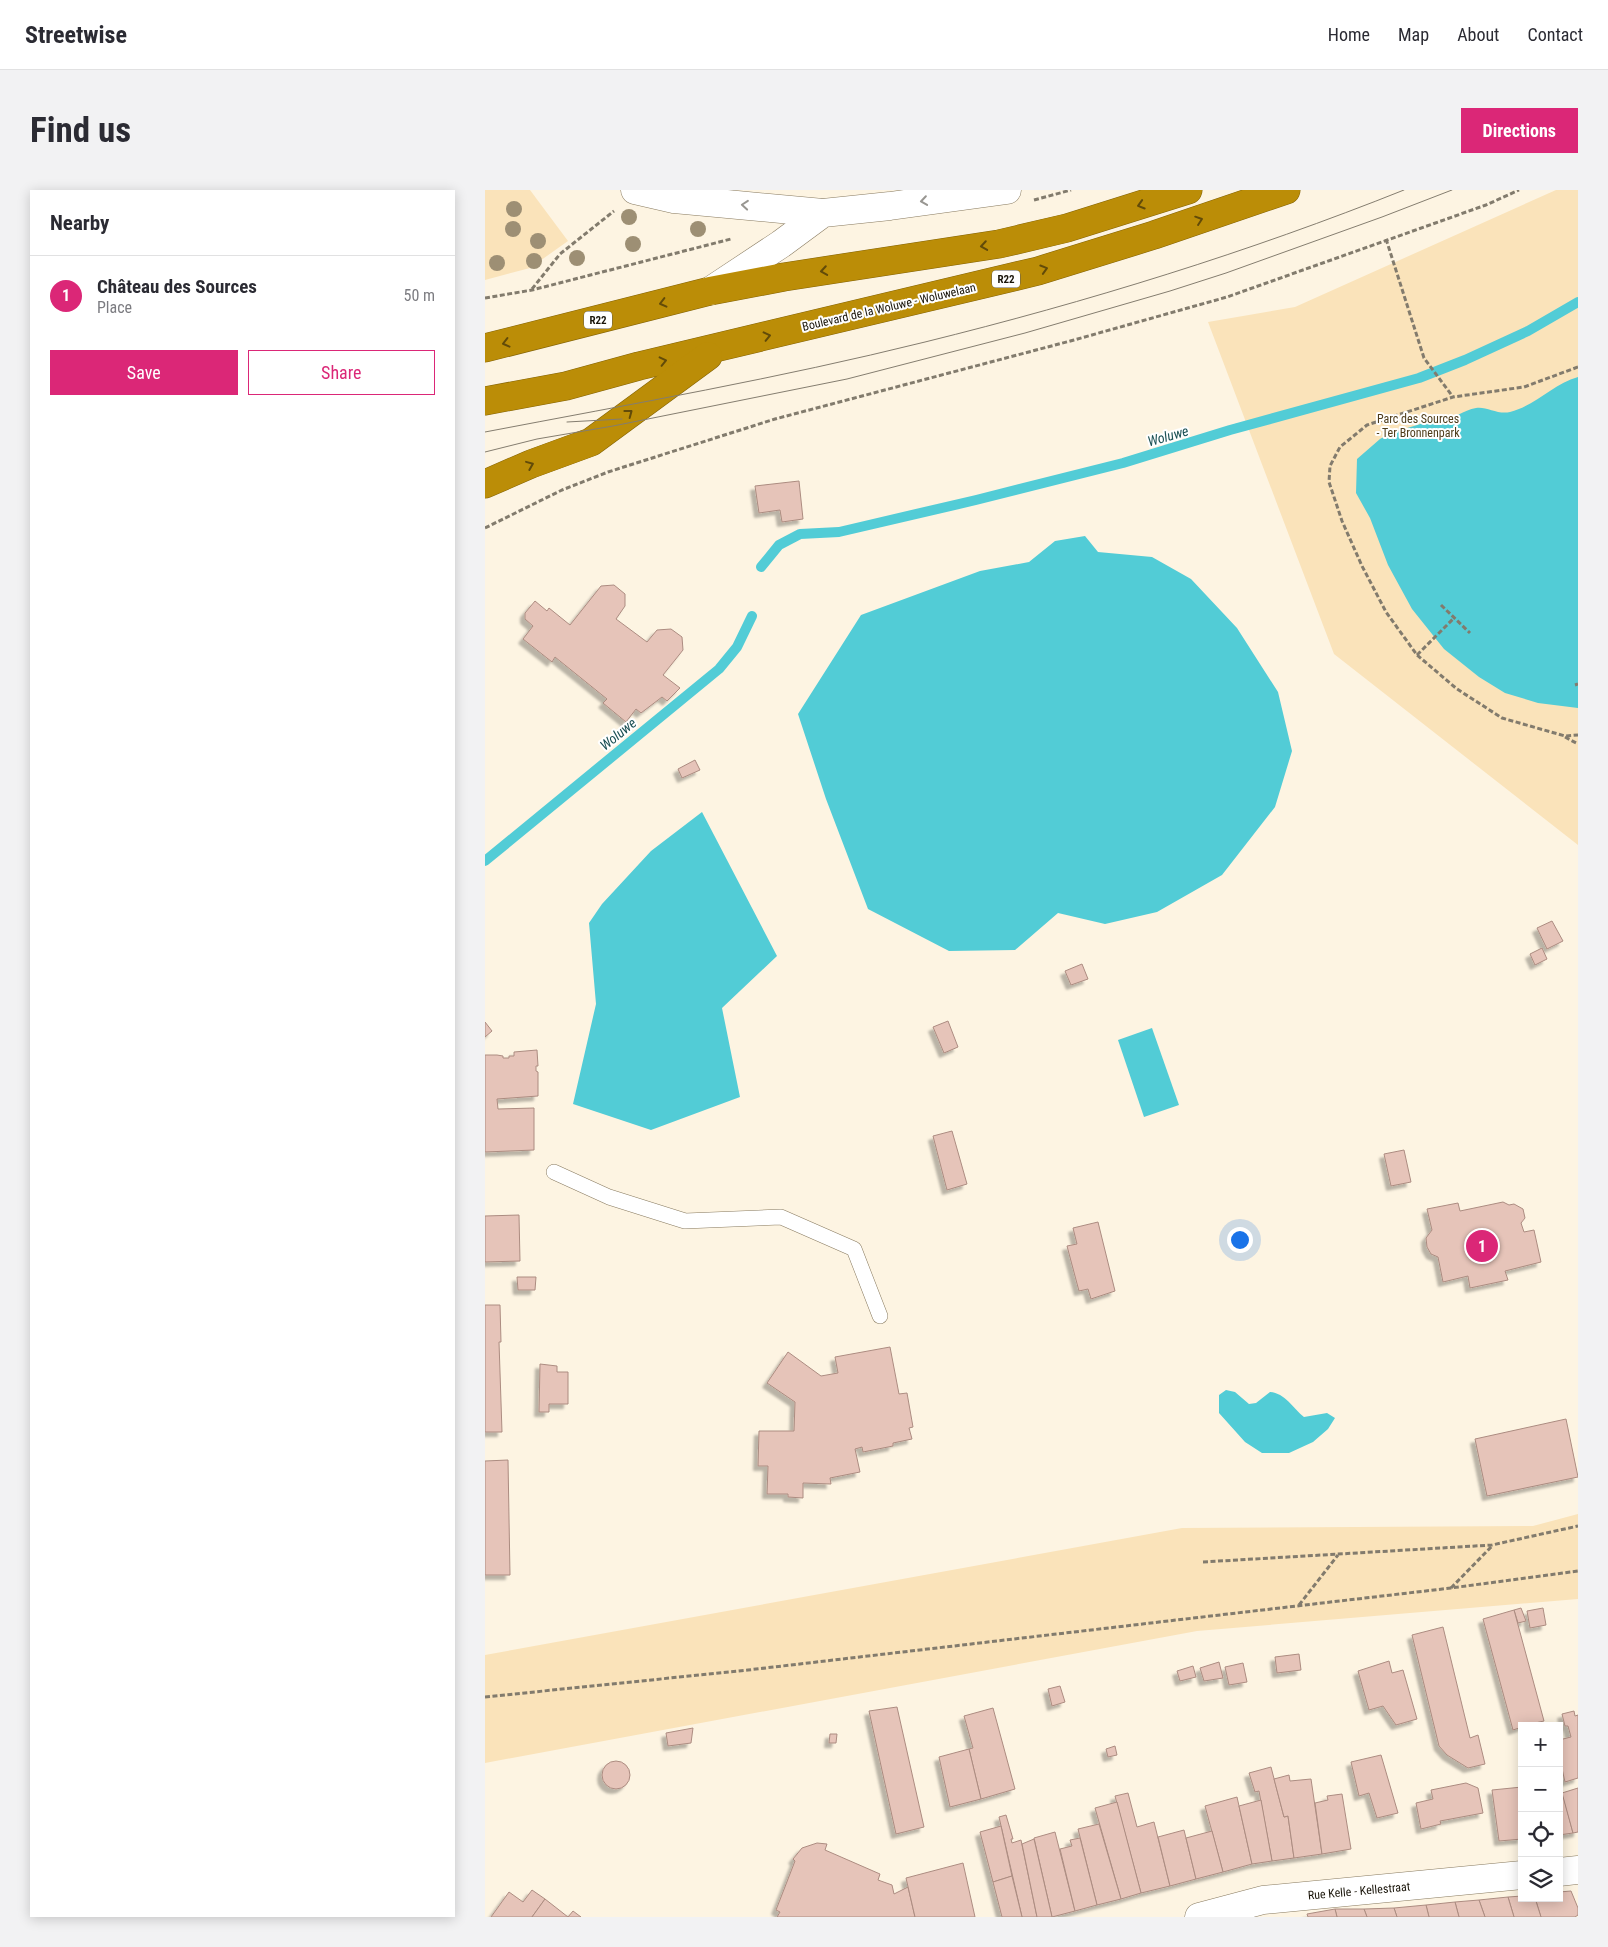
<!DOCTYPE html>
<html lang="en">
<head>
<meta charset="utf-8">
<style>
	:root { --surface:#fff; --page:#f2f2f3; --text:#2b2b33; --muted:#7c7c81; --line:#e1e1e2; --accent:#db2777 }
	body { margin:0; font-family:"Roboto Condensed",sans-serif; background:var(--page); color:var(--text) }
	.controls { position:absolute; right:15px; bottom:15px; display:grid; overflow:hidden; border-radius:0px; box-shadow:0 2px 12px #0003 }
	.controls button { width:45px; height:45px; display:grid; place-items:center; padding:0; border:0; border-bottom:1px solid var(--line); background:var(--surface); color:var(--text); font:25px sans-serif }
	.you { position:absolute; left:754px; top:1049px; width:18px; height:18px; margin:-12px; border:4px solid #fff; border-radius:50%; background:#1a73e8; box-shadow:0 0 0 8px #1a73e833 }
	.badge { display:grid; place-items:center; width:32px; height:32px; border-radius:50%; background:var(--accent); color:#fff; font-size:16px; font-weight:700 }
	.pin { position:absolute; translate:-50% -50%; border:2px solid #fff; box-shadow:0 1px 5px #0006 }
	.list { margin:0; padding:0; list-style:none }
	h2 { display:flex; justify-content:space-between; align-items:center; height:65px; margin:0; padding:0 20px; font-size:21px }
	h2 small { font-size:16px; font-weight:400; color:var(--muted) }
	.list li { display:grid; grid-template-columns:32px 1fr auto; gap:15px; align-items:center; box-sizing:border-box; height:80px; padding:0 20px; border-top:1px solid var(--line) }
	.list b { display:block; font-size:19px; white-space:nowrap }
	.list p { margin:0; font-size:16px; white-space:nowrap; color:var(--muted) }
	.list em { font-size:16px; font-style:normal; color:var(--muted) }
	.actions { display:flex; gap:10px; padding:15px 20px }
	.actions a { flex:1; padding:11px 0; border:1px solid var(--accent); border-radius:0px; text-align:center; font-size:18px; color:var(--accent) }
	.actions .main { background:var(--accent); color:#fff }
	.icon { flex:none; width:28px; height:28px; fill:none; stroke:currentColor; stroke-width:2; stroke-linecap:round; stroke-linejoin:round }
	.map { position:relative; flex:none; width:1093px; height:1727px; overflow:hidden; border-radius:0px }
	header { display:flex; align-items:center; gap:30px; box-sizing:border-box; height:70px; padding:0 25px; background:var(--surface); border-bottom:1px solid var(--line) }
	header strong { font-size:24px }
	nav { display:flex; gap:28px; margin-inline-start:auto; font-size:18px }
	.intro { display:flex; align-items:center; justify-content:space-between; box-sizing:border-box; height:120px; padding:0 30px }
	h1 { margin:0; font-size:35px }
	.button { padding:12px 22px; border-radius:0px; background:var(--accent); color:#fff; font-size:18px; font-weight:700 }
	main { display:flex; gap:30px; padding:0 30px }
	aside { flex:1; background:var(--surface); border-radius:0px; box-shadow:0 2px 12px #0003 }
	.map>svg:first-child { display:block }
	.green { fill:#fae3ba }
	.water { fill:#52ccd6 }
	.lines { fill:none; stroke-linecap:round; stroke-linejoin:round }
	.stream { stroke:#52ccd6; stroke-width:10 }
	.building { fill:#e6c4b9; stroke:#ac8c81; filter:url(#shadow) }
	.lane-casing { stroke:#887a5f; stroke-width:16 }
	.street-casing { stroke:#887a5f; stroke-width:29 }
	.highway-casing { stroke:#836308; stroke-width:29 }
	.path { stroke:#827b6d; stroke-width:3; stroke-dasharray:5 2.5; stroke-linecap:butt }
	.lane { stroke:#fff; stroke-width:15 }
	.street { stroke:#fff; stroke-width:28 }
	.highway { stroke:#bb8d07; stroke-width:28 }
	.tram { stroke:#847d6f; stroke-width:1 }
	.tree { fill:#9d8f74 }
	.oneway { stroke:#989691 }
	.oneway2 { stroke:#624b09 }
	.labels { text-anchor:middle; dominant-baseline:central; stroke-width:4; stroke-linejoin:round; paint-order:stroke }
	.shield { fill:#fff; stroke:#5f5b54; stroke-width:1 }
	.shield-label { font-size:11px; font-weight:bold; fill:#1a150a }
	.street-label { font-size:12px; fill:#1a150a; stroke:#fff }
	.park-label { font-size:12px; fill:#4e3c1a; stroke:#fff }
	.water-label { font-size:14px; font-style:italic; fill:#1a4f53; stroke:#fff }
</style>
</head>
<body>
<header>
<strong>Streetwise</strong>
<nav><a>Home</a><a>Map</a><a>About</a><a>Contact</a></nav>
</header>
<div class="intro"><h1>Find us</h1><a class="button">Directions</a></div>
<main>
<aside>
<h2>Nearby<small></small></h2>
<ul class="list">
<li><span class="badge">1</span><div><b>Château des Sources</b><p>Place</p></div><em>50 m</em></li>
</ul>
<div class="actions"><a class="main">Save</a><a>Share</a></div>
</aside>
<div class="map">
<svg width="1093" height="1727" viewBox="0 0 1093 1727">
	<defs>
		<filter id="shadow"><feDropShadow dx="-4.5" dy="4.5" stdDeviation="1" flood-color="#0004"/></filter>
	</defs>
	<rect width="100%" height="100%" fill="#fdf4e2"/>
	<!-- green -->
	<g class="green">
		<path d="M0 0H45L83 51 45 78 0 90Z"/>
		<path d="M1071 0H1093V655L849 464 723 132 810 117Z"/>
		<path d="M1093 1324V1409L712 1441 0 1573V1465L697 1338 1048 1336Z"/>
	</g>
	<!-- water -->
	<g class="water">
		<path d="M1093 187V518L1053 513 1020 503 994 487 959 459 927 419 903 375 885 328 871 303 872 269 895 249 906 243 942 232 956 235C966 229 979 220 991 218 1001 216 1013 225 1025 222 1050 216 1068 194 1093 187Z"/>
		<path d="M600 346 613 362 667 367 706 389 752 438 793 502 807 561 790 617 737 685 672 722 620 734 573 723 530 760 464 761 383 719 341 609 313 524 376 425 495 381 544 372 570 351Z"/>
		<path d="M217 622 292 766 237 818 255 907 166 940 88 914 111 814 104 733 117 714 166 661Z"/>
		<path d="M667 838 694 915 659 927 633 850Z"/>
		<path d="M741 1200 750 1202 764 1214 771 1213 785 1202C800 1203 808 1218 819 1227L842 1223 850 1228 843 1239 828 1252 804 1263H777L760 1252 734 1223V1205Z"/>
	</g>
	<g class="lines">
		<!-- stream -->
		<g class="stream">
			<path d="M276 377 294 355 315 344 354 342 491 310 638 273 745 240 934 188 980 170 1043 141 1093 112"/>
			<path d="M0 671 234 479 252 457 267 426"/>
		</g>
	</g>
	<!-- building -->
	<g class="building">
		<path d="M314 291 318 329 297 332 295 320 274 323 270 296Z"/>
		<path d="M129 395 140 404V416L131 429 162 452 172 440 186 439 197 447 198 460 178 485 195 498 182 511 177 507 156 523 151 519 141 532 118 513 122 509 70 467 67 472 38 449 48 436 40 429V423L50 411 62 421 64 418 85 435 116 396Z"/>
		<path d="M210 570 215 580 197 588 193 579Z"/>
		<path d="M1067 731 1078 751 1062 759 1052 738Z"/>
		<path d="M1057 758 1062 769 1050 775 1045 764Z"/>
		<path d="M597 774 603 789 586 795 580 781Z"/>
		<path d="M463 831 473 857 459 863 448 837Z"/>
		<path d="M0 832 7 841 0 847Z"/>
		<path d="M52 860 53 876H51V881L53 882V906L12 909 13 919 49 918V960L0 962V865H12L18 866V868H24V866H29V862Z"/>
		<path d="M467 941 482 994 462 1000 448 946Z"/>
		<path d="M919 960 926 992 906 996 899 964Z"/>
		<path d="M1018 1012 1024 1015 1029 1014 1038 1019 1040 1028 1036 1033 1039 1042 1049 1040 1056 1072 1020 1081 1023 1090 985 1098 983 1086 958 1092 953 1067 946 1064 942 1057 941 1048 947 1040 942 1019 973 1013 975 1021Z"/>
		<path d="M34 1025 35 1071 0 1072V1026Z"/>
		<path d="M613 1032 630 1101 606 1109 603 1099 594 1101 582 1056 592 1054 588 1038Z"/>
		<path d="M32 1087H51L50 1100H33Z"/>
		<path d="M0 1115H15L16 1152H14L17 1242H0Z"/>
		<path d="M405 1157 414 1204 422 1203 428 1237 424 1238 427 1249 408 1253V1256L378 1262 377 1257 370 1259 375 1282 345 1288 346 1294 318 1293V1308L303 1307V1304H282L283 1276H273L274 1241H309L310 1212 282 1193 303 1162 336 1186 353 1183 350 1167Z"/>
		<path d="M55 1174 72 1176V1182H83V1214H64V1222H54Z"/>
		<path d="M1081 1229 1093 1287 1002 1306 990 1249Z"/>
		<path d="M23 1270 25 1385H0V1271Z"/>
		<path d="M1036 1418 1041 1431 1033 1433 1029 1420Z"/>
		<path d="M1058 1418 1061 1435 1045 1438 1042 1421Z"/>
		<path d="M1029 1420 1059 1531 1037 1536V1537L1028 1540 998 1429Z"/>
		<path d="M958 1437 985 1548 993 1545 1000 1574 983 1578 962 1565 954 1556 927 1445Z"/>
		<path d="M814 1464 816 1480 792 1483 790 1467Z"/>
		<path d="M904 1471 907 1483 918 1480 932 1529 911 1535 898 1516 884 1520 873 1481Z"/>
		<path d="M734 1472 738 1488 719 1491 715 1478Z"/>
		<path d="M758 1473 762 1492 744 1495 740 1477Z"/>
		<path d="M708 1476 711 1487 695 1491 692 1481Z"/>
		<path d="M575 1496 580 1512 567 1516 563 1499Z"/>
		<path d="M412 1517 439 1637 411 1644 384 1521Z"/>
		<path d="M508 1518 530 1599 496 1609 484 1559 488 1558 479 1526Z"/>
		<path d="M1089 1521 1090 1526 1093 1525V1588L1080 1592 1074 1565V1550L1086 1547 1083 1536H1080L1077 1524Z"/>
		<path d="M208 1538 206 1553 183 1556 181 1543Z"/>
		<path d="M345 1544H352L351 1553H344Z"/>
		<path d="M630 1556 632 1565 623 1567 621 1559Z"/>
		<path d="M484 1559 496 1609 465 1617 454 1567Z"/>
		<path d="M896 1565 913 1623 892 1628 884 1603 874 1606 866 1572Z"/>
		<circle cx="131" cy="1585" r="14"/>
		<path d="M786 1577 799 1627 803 1626 809 1668 787 1671 774 1601 770 1602 764 1583Z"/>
		<path d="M804 1585 805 1591 826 1589 837 1664 809 1668 803 1626 799 1627 789 1589Z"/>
		<path d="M981 1593 993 1598 998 1623 955 1631 956 1634 936 1639 931 1613 948 1609 946 1600Z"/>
		<path d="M1074 1593H1075L1088 1643 1074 1645Z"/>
		<path d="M1037 1597V1649L1014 1651 1007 1600Z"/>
		<path d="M1093 1598V1642L1088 1643 1077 1603Z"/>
		<path d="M643 1603 652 1637 669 1632 685 1696 656 1703 630 1606Z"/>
		<path d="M857 1604 866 1659 837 1664 830 1613 843 1610 842 1606Z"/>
		<path d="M752 1607 767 1674 738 1682 720 1616Z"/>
		<path d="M776 1610 787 1671 767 1674 754 1616Z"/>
		<path d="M632 1612 656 1703 636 1709 610 1618Z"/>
		<path d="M521 1625 528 1649H526L527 1653 536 1650 552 1727H537L514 1627Z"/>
		<path d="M614 1634 636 1709 612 1715 593 1639Z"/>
		<path d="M516 1636 527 1686 508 1692 495 1642Z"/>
		<path d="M699 1640 711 1689 685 1696 673 1647Z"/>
		<path d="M727 1641 738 1682 711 1689 701 1648Z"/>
		<path d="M570 1642 590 1721 567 1727 549 1648Z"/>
		<path d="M595 1648 612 1715 590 1721 575 1659 587 1656 585 1650Z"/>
		<path d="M549 1649 567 1727H552L537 1654Z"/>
		<path d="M332 1653 342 1654 340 1660 395 1684 393 1690 407 1695 409 1704 423 1697 430 1727H292L295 1722 291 1720 310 1671 308 1669 317 1658Z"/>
		<path d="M478 1673 490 1727H430L421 1688Z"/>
		<path d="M527 1686 537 1727H517L508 1692Z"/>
		<path d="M47 1700 60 1709 47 1727H6L24 1702 38 1712Z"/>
		<path d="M1086 1701 1093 1718V1725L1090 1727H1056L1050 1708H1074V1702Z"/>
		<path d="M1037 1706V1708H1050L1056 1727H1029L1023 1707Z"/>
		<path d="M1023 1707 1029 1727H1000L994 1710Z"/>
		<path d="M60 1709 83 1727H47Z"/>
		<path d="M994 1710 1000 1727H974L970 1712Z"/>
		<path d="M970 1712 974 1727H944L941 1715Z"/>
		<path d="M941 1715 944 1727H912L909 1718Z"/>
		<path d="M909 1718 912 1727H882L879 1719Z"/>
		<path d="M850 1719H879L882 1727H852Z"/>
		<path d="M850 1719 852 1727H823L822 1724Z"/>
		<path d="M88 1721 96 1727H83Z"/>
	</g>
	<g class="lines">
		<!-- lane casing -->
		<g class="lane-casing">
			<path id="lane" d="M69 982 124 1007 200 1031 296 1027 369 1059 395 1126"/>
		</g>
		<!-- street casing -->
		<g class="street-casing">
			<g id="street">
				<path d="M150 0 189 9 338 23"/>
				<path d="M225 101 296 54 338 23 405 16 522 0"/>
				<path d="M1074 1682 1093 1680"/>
				<path d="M714 1727 778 1710 1037 1685"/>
			</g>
		</g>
		<!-- highway casing -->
		<g class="highway-casing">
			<g id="highway">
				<path d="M0 158 225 101 299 87 514 54 582 38 703 0"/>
				<path d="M0 211 81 196 154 176 553 81 669 45 801 0"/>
				<path d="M0 294 46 274 106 252 223 166"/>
			</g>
		</g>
		<!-- path -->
		<g class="path">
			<path d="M549 10 586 0"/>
			<path d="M901 49 939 168 968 207"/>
			<path d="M47 99 75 64 129 21"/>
			<path d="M0 108 47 100 246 49"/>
			<path d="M1093 177 1039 197 968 207 882 235 855 257 845 276 844 292 857 331 877 376 901 422 932 465 972 499 1017 528 1080 546 1093 545"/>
			<path d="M0 338 77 300 123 282 290 229 589 150 742 107 1001 15 1034 0"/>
			<path d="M956 415 985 443"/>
			<path d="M932 465 969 428"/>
			<path d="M1090 495 1093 494"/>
			<path d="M1080 547 1093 554"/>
			<path d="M718 1372 1007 1355 1093 1336"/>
			<path d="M966 1398 1007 1356"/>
			<path d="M814 1415 853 1365"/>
			<path d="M0 1507 263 1480 966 1398 1093 1381"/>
		</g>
		<!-- lane -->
		<use href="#lane" class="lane"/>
		<!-- street -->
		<use href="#street" class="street"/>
		<!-- highway -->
		<use href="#highway" class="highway"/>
		<!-- tram -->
		<g class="tram">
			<path d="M82 232 137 229"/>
			<path d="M0 242C147 214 295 188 440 152 602 112 764 62 919 0"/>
			<path d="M0 262 52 249 128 236 362 189 540 143 685 101 741 83 897 27 967 0"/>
		</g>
	</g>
	<!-- trees -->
	<g class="tree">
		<circle cx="29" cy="19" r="8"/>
		<circle cx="144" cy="27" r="8"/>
		<circle cx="28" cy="39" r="8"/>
		<circle cx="213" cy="39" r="8"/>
		<circle cx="53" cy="51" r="8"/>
		<circle cx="148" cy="54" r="8"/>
		<circle cx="92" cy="68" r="8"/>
		<circle cx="49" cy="71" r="8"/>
		<circle cx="12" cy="73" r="8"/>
	</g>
	<!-- one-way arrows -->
	<defs><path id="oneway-chevron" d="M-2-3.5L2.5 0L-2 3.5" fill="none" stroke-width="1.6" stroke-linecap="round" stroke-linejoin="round" transform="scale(1.25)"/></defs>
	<g class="oneway">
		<use href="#oneway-chevron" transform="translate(439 11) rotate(172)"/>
		<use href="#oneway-chevron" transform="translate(260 15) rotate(-175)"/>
	</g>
	<g class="oneway2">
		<use href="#oneway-chevron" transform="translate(656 15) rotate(163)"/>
		<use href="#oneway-chevron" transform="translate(714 30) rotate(-19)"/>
		<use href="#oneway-chevron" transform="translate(499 56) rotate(171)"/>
		<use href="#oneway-chevron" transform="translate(559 79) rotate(-17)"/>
		<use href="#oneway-chevron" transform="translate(339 81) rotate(171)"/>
		<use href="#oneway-chevron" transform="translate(178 113) rotate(166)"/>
		<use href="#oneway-chevron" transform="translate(282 146) rotate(-13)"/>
		<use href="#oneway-chevron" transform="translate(21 153) rotate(166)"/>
		<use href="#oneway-chevron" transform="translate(178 171) rotate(-13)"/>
		<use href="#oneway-chevron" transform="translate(144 223) rotate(-37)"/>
		<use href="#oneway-chevron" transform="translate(45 275) rotate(-22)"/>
	</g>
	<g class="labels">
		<!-- shield labels -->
		<g class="shield">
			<rect x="507" y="80.5" width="28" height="17" rx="4"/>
			<rect x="99" y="121.5" width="28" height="17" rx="4"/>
		</g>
		<g class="shield-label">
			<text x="521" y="89">R22</text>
			<text x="113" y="130">R22</text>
		</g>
		<!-- street labels -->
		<g class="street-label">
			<text transform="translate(404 117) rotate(-13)">Boulevard de la Woluwe - Woluwelaan</text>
			<text transform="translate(874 1701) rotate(-5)">Rue Kelle - Kellestraat</text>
		</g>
		<!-- park labels -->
		<g class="park-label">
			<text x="933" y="229">Parc des Sources<tspan x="933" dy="14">- Ter Bronnenpark</tspan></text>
		</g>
		<!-- water labels -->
		<g class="water-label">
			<text transform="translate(683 246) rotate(-16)">Woluwe</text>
			<text transform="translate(133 544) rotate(-39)">Woluwe</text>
		</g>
	</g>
</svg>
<div class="controls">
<button>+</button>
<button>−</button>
<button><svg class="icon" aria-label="locate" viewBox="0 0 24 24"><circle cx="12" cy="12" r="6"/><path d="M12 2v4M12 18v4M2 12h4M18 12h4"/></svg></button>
<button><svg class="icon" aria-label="layers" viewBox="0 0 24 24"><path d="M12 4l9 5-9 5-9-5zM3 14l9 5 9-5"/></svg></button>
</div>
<div class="you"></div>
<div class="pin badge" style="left:997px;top:1056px">1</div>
</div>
</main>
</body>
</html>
